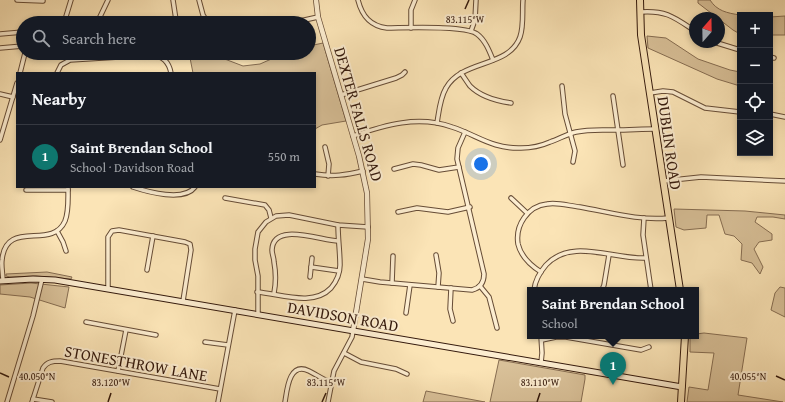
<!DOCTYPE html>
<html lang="en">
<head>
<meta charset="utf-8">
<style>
	:root { --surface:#171b24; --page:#20242c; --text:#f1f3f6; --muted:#9ea1a6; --line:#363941; --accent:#0f766e }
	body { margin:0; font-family:"Gentium Book Plus",serif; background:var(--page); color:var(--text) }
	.controls { position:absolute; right:12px; top:12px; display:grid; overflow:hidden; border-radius:0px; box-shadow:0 2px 6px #0003 }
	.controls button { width:36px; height:36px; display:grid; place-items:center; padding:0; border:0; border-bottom:1px solid var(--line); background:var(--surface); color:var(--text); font:20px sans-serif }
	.compass { position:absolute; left:689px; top:12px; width:36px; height:36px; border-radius:50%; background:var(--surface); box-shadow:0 2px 6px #0003; rotate:20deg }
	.you { position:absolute; left:481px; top:164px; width:14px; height:14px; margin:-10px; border:3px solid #fff; border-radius:50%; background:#1a73e8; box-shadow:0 0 0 6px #1a73e833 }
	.badge { display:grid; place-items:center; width:26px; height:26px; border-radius:50%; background:var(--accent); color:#fff; font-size:13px; font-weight:700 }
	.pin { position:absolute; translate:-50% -33px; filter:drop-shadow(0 1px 2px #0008) }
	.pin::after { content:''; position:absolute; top:21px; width:14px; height:12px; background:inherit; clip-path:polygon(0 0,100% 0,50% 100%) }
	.popup { position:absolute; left:527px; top:287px; width:172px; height:52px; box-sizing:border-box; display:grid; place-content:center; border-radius:0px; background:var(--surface); filter:drop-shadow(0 1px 3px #0005); font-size:13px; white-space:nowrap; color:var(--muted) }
	.popup b { font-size:15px; color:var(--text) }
	.popup::after { content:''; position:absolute; left:50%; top:100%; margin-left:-8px; border:8px solid transparent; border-top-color:var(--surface) }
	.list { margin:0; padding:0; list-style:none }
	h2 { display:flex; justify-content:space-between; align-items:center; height:52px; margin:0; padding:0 16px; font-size:17px }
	h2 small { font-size:13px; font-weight:400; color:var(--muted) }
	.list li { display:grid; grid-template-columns:26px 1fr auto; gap:12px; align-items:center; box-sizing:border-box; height:64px; padding:0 16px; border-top:1px solid var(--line) }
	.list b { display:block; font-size:15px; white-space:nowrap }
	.list p { margin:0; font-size:13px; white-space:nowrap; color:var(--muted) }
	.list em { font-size:13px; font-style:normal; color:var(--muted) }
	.icon { flex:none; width:22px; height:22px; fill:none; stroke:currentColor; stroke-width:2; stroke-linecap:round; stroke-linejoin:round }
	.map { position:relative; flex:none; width:785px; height:402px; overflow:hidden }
	.search { position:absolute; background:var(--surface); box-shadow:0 2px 6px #0003; left:16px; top:16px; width:300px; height:44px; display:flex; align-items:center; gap:10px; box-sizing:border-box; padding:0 14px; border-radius:22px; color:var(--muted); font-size:15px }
	.panel { position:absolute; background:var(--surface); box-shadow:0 2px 6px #0003; left:16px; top:72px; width:300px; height:116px; border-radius:0px }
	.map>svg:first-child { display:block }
	.green { fill:#d9c199; stroke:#866d52 }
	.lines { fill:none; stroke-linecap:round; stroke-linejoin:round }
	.minor-casing { stroke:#664c36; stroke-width:5.5 }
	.tertiary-casing { stroke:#664c36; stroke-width:6 }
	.secondary-casing { stroke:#34190c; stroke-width:7 }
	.primary-casing { stroke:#34190c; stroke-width:8 }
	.minor { stroke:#fcedd0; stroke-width:3.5 }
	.tertiary { stroke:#fcedd0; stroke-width:4.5 }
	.secondary { stroke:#fcedd0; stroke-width:5 }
	.primary { stroke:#fbe4b6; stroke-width:6 }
	.ticks { fill:none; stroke:#34190c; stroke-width:1.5 }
	.labels { text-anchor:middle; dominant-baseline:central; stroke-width:4; stroke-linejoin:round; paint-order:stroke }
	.street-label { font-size:16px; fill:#34190c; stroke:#fcedd0 }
	.ticks-label { font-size:10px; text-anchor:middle; fill:#34190c; stroke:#fcedd0; stroke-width:4; stroke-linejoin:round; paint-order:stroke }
</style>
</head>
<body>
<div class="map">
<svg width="785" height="402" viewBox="0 0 785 402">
	<rect width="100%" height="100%" fill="#fbe4b6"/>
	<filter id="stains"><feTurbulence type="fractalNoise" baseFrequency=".005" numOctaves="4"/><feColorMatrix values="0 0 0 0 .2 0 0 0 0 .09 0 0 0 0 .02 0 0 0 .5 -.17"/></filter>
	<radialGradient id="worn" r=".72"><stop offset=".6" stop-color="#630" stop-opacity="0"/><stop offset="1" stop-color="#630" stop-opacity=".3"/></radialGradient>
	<!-- green -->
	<g class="green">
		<path d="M698 0H710C717 11 727 13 740 15V34L733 30 698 3Z"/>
		<path d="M785 16V35H770V17Z"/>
		<path d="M647 36 666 38 698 59 730 70 740 72V86L717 79 648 48Z"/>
		<path d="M323 43 346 121 322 125 315 129V73H193L189 53H209L243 66 260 64 285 53H309V46Z"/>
		<path d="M674 209 745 211 785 215V219L773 217H757L755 222 772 234V240L759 242 754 249 763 267 760 274 752 263 741 260 742 244 734 236 725 234 719 215H707L706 228 684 230 676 227Z"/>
		<path d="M47 272 72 277 71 279 36 276 10 277 6 276V274Z"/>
		<path d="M31 283 69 287 65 308 30 297 0 294V285Z"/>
		<path d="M780 287 785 288V317L771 310 775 293Z"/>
		<path d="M704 333 747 338 738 395 783 402H687L689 387 708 390 714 353 690 352V336H696V334Z"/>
		<path d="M499 360 585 375V379L581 402H490Z"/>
		<path d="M426 391 485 402H423Z"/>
	</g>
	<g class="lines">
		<!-- minor casing -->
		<g class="minor-casing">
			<g id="minor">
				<path d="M17 0 43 1"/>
				<path d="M199 0 203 15 208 23"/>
				<path d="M358 0C362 16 370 26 387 28 404 28 465 25 477 34 485 40 489 50 493 60"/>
				<path d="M640 12C666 10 674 17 695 31"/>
				<path d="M64 23 71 0"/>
				<path d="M97 23 108 0"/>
				<path d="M171 23 176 20 173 0"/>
				<path d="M291 23 318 17"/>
				<path d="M411 28V10L415 0"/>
				<path d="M471 31 475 20 476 0"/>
				<path d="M0 34 23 32"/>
				<path d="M714 42 740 50"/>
				<path d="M0 48 23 46"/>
				<path d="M770 57 774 58"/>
				<path d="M20 73 25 53"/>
				<path d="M57 73 61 65 70 60 152 55C163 56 169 62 171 73"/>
				<path d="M461 73C464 77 467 82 470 86 480 96 497 101 511 103"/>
				<path d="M562 86 565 114 575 151 573 162"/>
				<path d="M650 93 663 91 673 92 705 108 740 112"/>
				<path d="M0 94 13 97"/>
				<path d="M341 95 396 78 402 75 405 72"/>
				<path d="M613 96 623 165"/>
				<path d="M770 114 785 117"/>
				<path d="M437 123C439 111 440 98 446 88 462 59 509 68 520 37 524 26 522 11 523 0"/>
				<path d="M353 136C385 125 418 115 452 127 477 135 492 149 521 148 531 148 541 146 550 142 559 139 567 134 576 132 589 129 602 130 615 130 629 130 642 129 655 129"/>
				<path d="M0 140 17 83"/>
				<path d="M325 147 329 164 328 176"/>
				<path d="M394 169 413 164 421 165 439 170 459 167"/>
				<path d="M315 174C333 177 346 175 363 171"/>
				<path d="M663 181 701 177 785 181"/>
				<path d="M133 187C148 192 184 202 195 187"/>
				<path d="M26 190H68"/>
				<path d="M225 198 265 205 269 210 271 218"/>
				<path d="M511 198 527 213"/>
				<path d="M398 212 417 208 448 212 470 207"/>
				<path d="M644 218 643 235 651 290"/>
				<path d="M57 231 63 242 66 251"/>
				<path d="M436 255 439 273 438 287"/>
				<path d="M311 267 339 271"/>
				<path d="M147 270 153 236"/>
				<path d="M541 272C530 265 521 257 518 244 515 225 528 206 547 204 558 202 569 206 580 207 609 212 639 221 668 218"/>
				<path d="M310 277 312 258"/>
				<path d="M362 279 380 282 472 290C480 288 484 282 484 274L457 159 458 148 465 132"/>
				<path d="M3 281C3 274 1 266 2 260 6 218 52 251 65 221 69 211 68 198 68 187"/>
				<path d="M392 283 393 256"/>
				<path d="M480 286 489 297 497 328"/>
				<path d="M451 288 450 309 453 321"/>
				<path d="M108 289V237L112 231 119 230 185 242 190 244 191 250 183 301"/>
				<path d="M534 290C535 281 540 272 546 265 572 237 613 260 646 258"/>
				<path d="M602 290 604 285 609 255"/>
				<path d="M257 292C281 294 313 307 331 288 336 282 340 273 340 265 340 252 338 239 338 225"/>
				<path d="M274 293C276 283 276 273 274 262 274 258 272 254 272 250 273 221 322 241 338 241"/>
				<path d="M406 313 410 285"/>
				<path d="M258 314V276L255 260V249L258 232 266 222 276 216 289 215 338 225 368 227"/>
				<path d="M86 322 156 335"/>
				<path d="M542 340 556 337H566L641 350 649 347"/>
				<path d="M205 342 228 345"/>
				<path d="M344 353 361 362 396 369 407 374"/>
				<path d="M541 363 542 353 541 336"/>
				<path d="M118 371 126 330"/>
				<path d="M33 399 52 402"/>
				<path d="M7 402 33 316 42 279"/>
				<path d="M32 402 43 368C47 362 52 361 60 361L220 389"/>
				<path d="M218 402 235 310"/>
				<path d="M285 402C287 390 289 361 309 371 317 375 324 380 332 383"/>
				<path d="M328 402 334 371 352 337 353 331"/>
			</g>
		</g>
		<!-- tertiary casing -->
		<g class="tertiary-casing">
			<path id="tertiary" d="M316 0 318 17 359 156 367 193 368 239 353 331"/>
		</g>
		<!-- secondary casing -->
		<g class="secondary-casing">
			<path id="secondary" d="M0 281 33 279 55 280 682 387"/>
		</g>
		<!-- primary casing -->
		<g class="primary-casing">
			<g id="primary">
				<path d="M640 0 641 35 680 290"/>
				<path d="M681 402 685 336"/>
			</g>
		</g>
		<!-- minor -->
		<use href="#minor" class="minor"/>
		<!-- tertiary -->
		<use href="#tertiary" class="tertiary"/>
		<!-- secondary -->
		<use href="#secondary" class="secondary"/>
		<!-- primary -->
		<use href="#primary" class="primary"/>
	</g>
	<!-- ticks -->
	<path class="ticks" d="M465 9 469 0M0 373 9 377M776 376 785 380M108 402 111 393M322 402 326 393M537 402 540 393"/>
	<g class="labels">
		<!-- street labels -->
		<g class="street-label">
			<text transform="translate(359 114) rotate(74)">DEXTER FALLS ROAD</text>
			<text transform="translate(670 143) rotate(82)">DUBLIN ROAD</text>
			<text transform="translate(343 316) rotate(10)">DAVIDSON ROAD</text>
			<text transform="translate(136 363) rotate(10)">STONESTHROW LANE</text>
		</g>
	</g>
	<g class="ticks-label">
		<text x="465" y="23">83.115°W</text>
		<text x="748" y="380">40.055°N</text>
		<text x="37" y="380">40.050°N</text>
		<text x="111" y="386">83.120°W</text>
		<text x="326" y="386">83.115°W</text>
		<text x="540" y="386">83.110°W</text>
	</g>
	<rect width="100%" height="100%" filter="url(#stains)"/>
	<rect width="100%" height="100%" fill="url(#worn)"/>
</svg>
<div class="controls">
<button>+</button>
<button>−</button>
<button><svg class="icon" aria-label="locate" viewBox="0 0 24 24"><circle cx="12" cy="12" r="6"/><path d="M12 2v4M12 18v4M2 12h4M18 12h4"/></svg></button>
<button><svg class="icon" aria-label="layers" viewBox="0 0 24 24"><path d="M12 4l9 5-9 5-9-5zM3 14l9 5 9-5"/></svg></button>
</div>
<svg class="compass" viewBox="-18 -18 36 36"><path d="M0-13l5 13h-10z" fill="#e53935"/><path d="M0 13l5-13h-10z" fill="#9ea1a6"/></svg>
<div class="you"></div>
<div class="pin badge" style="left:613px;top:385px">1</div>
<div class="popup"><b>Saint Brendan School</b>School</div>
<div class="search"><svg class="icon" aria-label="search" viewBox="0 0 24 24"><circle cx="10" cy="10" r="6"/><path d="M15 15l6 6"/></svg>Search here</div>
<section class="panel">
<h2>Nearby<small></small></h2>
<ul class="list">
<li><span class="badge">1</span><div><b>Saint Brendan School</b><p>School · Davidson Road</p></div><em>550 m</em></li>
</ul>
</section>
</div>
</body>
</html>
